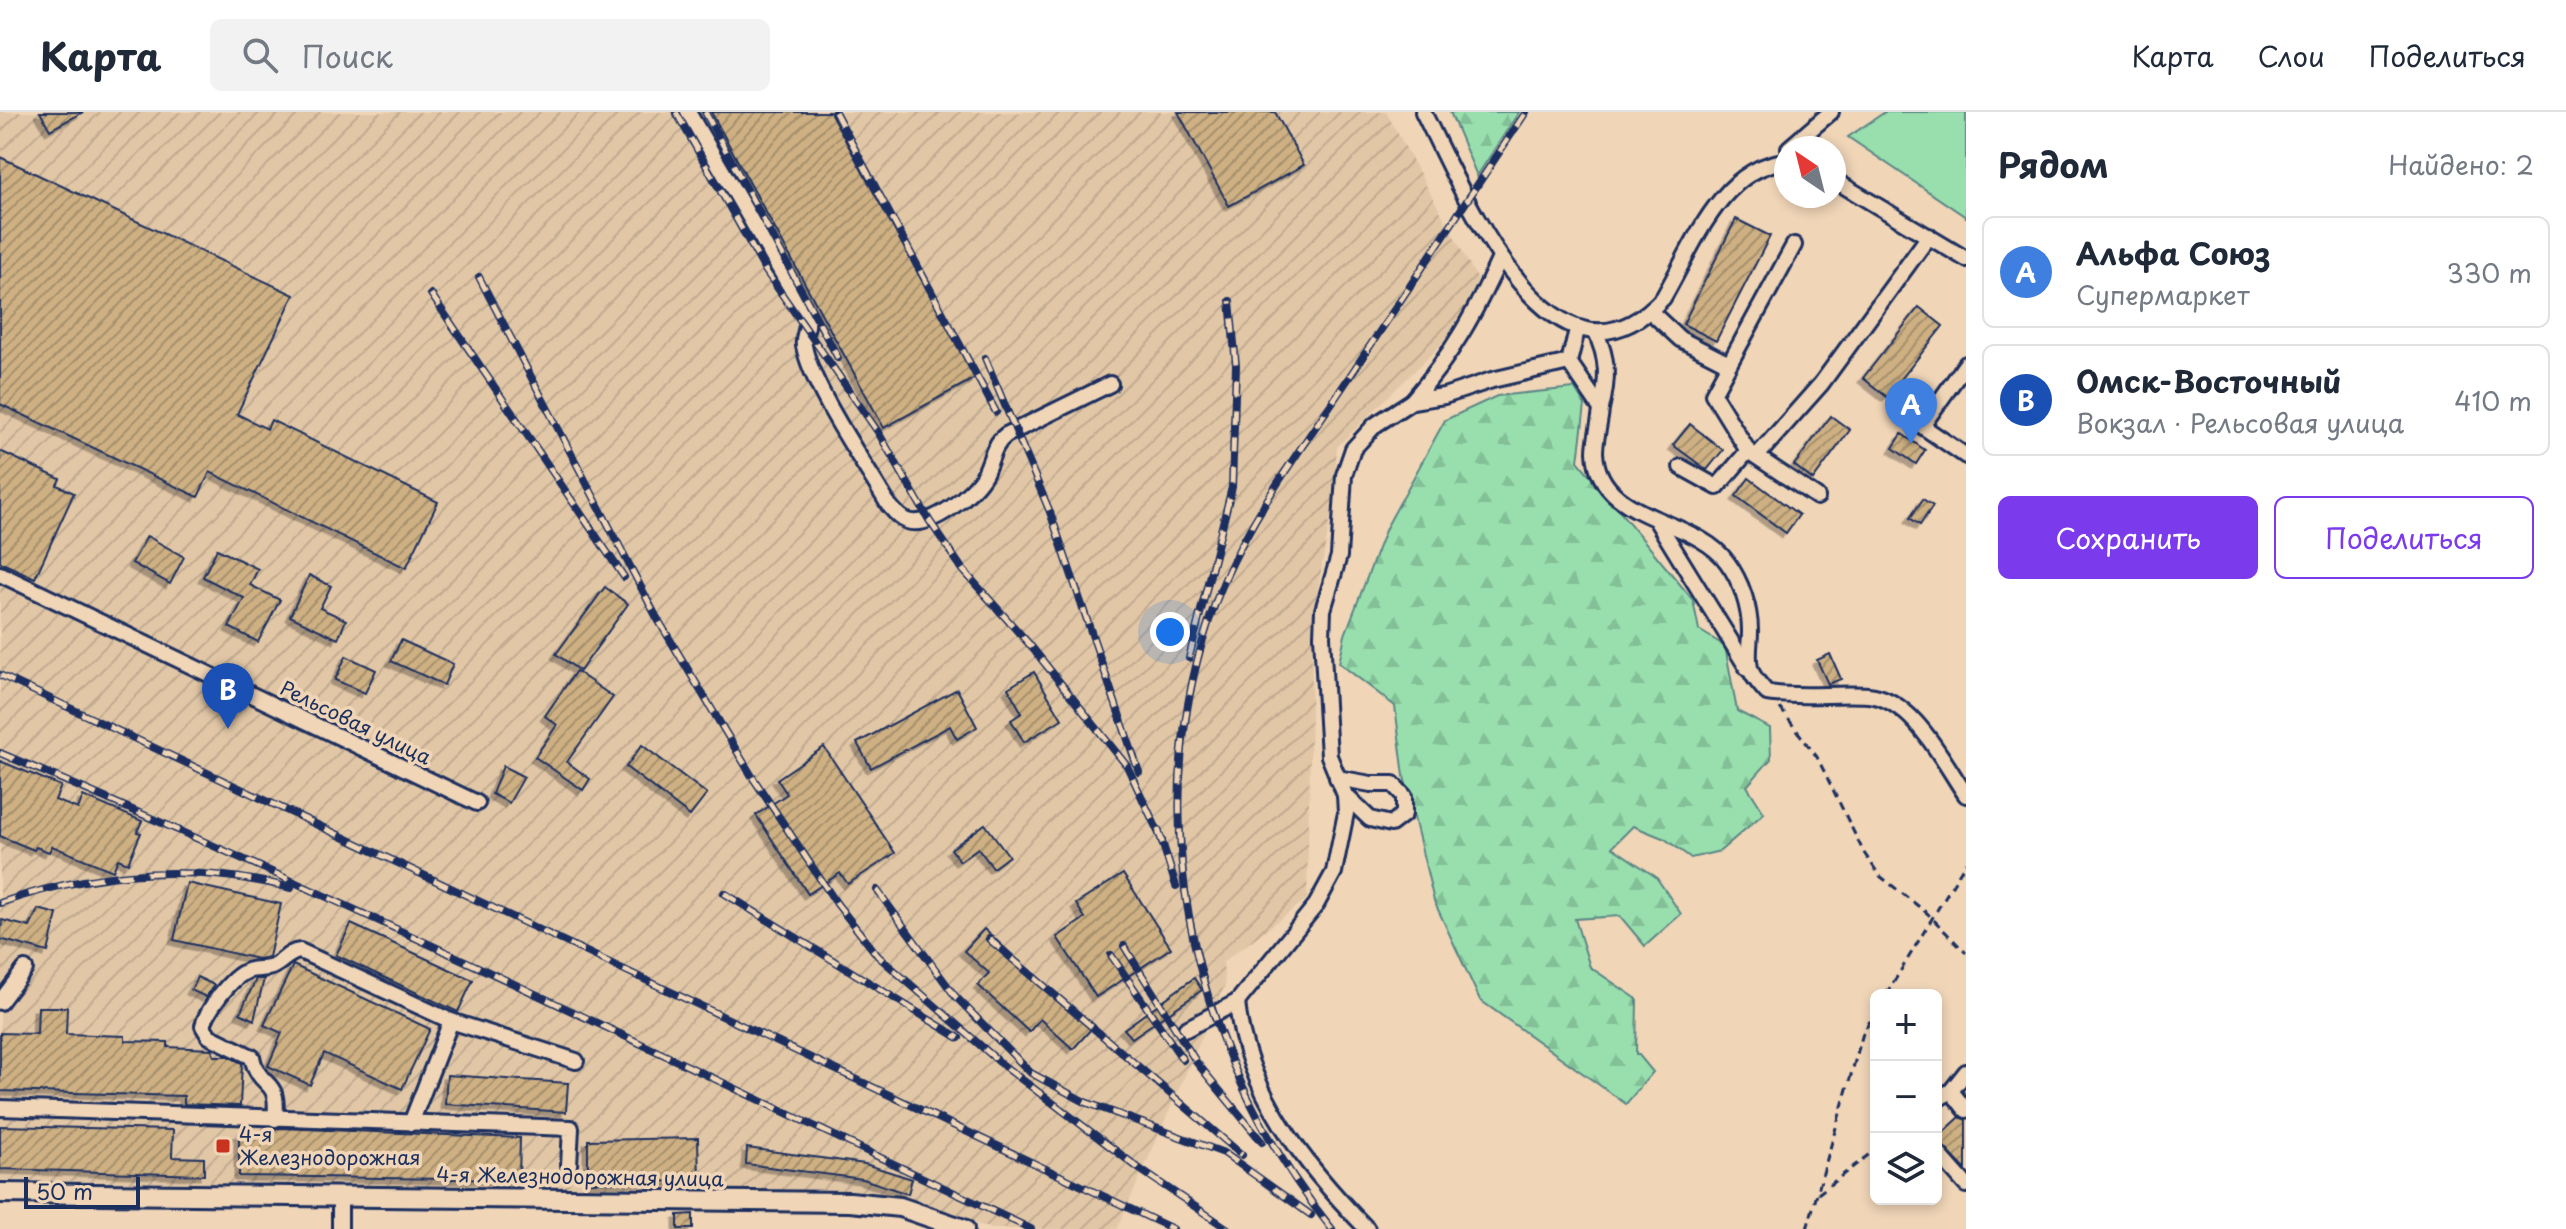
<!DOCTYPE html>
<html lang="ru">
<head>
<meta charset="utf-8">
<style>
	:root { --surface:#fff; --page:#f2f2f3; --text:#1f2937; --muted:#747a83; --line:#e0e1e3; --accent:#7c3aed }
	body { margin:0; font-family:"Playpen Sans",sans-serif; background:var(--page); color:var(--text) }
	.controls { position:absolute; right:24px; bottom:24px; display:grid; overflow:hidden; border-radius:12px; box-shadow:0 4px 12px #0003 }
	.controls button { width:72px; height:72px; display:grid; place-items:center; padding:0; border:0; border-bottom:2px solid var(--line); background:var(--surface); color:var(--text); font:40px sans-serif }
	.compass { position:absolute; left:1774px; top:24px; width:72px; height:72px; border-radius:50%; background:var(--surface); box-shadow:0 4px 12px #0003; rotate:325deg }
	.scale { position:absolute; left:24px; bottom:20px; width:116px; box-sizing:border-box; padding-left:8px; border:4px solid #1b2f5e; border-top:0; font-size:22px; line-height:28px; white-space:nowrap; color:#1b2f5e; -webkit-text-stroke:6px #f0d5b7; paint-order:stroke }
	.you { position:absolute; left:1170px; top:520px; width:28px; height:28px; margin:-20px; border:6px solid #fff; border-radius:50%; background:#1a73e8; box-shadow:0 0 0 12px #1a73e833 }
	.badge { display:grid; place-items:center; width:52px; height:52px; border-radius:50%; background:var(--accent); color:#fff; font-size:26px; font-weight:700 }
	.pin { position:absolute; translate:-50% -66px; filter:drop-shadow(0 2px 4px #0008) }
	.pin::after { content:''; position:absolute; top:42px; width:28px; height:24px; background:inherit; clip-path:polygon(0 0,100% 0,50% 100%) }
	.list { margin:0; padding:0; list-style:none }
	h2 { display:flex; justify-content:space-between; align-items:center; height:104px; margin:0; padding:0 32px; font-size:34px }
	h2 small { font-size:26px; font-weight:400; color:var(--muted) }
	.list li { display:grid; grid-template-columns:52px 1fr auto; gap:24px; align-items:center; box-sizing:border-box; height:112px; margin:0 16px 16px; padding:0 16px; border:2px solid var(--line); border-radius:12px }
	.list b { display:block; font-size:30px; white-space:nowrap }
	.list p { margin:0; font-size:26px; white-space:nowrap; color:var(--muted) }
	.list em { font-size:26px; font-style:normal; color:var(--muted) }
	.actions { display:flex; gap:16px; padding:24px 32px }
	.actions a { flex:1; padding:18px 0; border:2px solid var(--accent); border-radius:12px; text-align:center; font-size:28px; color:var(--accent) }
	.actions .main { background:var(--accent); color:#fff }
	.icon { flex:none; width:44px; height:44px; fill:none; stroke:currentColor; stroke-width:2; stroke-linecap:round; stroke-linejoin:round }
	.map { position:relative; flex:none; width:1966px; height:1117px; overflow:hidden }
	header { display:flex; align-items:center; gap:48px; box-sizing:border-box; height:112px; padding:0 40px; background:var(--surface); border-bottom:2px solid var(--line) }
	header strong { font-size:38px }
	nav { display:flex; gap:44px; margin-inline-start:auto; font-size:28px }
	.search { width:560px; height:72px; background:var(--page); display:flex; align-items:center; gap:20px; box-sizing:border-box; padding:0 28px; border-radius:12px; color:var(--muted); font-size:30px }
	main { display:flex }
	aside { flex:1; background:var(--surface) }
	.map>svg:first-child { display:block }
	.industrial { fill:url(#industrial-furrows) }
	.forest { fill:url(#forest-firs); stroke:#5a8786; stroke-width:2 }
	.garden { fill:#99dfad; stroke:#5a8786; stroke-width:2 }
	.building { fill:url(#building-hatch); stroke:#1b2f5e; stroke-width:2; filter:url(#shadow) }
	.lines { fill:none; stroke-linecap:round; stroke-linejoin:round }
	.minor-casing { stroke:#1b2f5e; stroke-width:20 }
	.major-casing { stroke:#1b2f5e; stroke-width:24 }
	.path { stroke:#1b2f5e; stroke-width:3; stroke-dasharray:8 6; stroke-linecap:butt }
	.minor { stroke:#f0d5b7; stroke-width:14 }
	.major { stroke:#f0d5b7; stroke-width:18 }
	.rail-casing { stroke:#1b2f5e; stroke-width:8 }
	.rail { stroke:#f0d5b7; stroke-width:5; stroke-dasharray:15; stroke-linecap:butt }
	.poi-dot { fill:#c8321e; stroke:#f0d5b7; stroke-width:3 }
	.labels { text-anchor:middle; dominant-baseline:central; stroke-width:7; stroke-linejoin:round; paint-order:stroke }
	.street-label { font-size:20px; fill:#1b2f5e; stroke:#f0d5b7 }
	.poi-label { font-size:20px; fill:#1b2f5e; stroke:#f0d5b7; text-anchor:start }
</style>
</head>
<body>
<header>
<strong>Карта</strong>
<div class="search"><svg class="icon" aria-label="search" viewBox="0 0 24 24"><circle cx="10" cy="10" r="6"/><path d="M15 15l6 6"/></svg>Поиск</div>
<nav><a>Карта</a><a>Слои</a><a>Поделиться</a></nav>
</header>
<main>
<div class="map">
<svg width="1966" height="1117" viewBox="0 0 1966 1117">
	<defs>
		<pattern id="industrial-furrows" width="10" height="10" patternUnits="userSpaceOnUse" patternTransform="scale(2)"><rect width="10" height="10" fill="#e2c7a6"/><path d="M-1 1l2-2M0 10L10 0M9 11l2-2" fill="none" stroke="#c1ab91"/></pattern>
		<pattern id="forest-firs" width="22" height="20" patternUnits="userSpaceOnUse" patternTransform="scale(2)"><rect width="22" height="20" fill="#99dfad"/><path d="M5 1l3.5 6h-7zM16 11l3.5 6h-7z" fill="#83c097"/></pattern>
		<pattern id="building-hatch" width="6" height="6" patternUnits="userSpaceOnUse" patternTransform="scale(2)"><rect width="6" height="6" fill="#ceb082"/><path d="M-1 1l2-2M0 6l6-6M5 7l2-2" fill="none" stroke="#a6906e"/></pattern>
		<filter id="shadow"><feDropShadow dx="-4.5" dy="4.5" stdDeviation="0" flood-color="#0004"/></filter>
	</defs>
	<rect width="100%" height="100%" fill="#f0d5b7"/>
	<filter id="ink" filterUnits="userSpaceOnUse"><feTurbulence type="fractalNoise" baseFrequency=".0125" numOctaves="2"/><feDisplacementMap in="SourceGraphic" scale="16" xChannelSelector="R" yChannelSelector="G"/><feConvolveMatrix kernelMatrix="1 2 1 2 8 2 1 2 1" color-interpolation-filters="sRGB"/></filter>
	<g filter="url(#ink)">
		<!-- industrial -->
		<path class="industrial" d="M0 0H1386L1478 168 1452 222 1337 335 1333 391 1313 504 1307 787 1223 850 1225 873 1117 1117H992L904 1088 867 1082 0 1068Z"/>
		<!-- forest -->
		<g class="forest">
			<path d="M1450 0H1519L1477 64Z"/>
			<path d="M1574 276 1585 293 1578 349 1693 488 1699 518 1725 534 1737 599 1770 616 1771 647 1747 674 1764 701 1720 739 1691 746 1665 727 1633 714 1612 735 1656 765 1681 802 1645 834 1620 804 1575 807 1590 855 1637 887 1636 943H1639L1653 960 1626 992 1480 888 1434 789 1404 664 1395 594 1339 551 1345 523 1386 416 1445 308 1497 284Z"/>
		</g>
		<!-- garden -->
		<path class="garden" d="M1885 0H1966V105L1848 25Z"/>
		<!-- building -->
		<g class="building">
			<path d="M40 0H83L50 18Z"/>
			<path d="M711 0H830L975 266 884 316Z"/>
			<path d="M1178 0H1275L1304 53 1229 94Z"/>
			<path d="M0 45 294 183 237 302 267 317 271 308 438 390 406 456 210 360 198 385 0 292Z"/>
			<path d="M1736 107 1770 124 1716 229 1683 212Z"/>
			<path d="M1919 195 1943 214 1887 285 1863 266Z"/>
			<path d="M1831 304 1850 318 1813 368 1794 353Z"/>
			<path d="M1690 312 1723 338 1707 358 1673 333Z"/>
			<path d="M1902 322 1925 338 1916 352 1893 336Z"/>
			<path d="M0 339 60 367 57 373 74 381 35 466 0 450Z"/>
			<path d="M1749 366 1799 403 1786 421 1736 384Z"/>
			<path d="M1923 387 1933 394 1920 413 1910 406Z"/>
			<path d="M147 424 184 445 170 472 132 451Z"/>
			<path d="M217 437 258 457 250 473 280 488 258 530 229 515 244 486 203 465Z"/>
			<path d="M309 463 331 474 320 496 346 508 338 527 290 504Z"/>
			<path d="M605 475 628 492 580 559 556 542Z"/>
			<path d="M401 528 453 552 444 573 391 549Z"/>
			<path d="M1830 542 1841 567 1828 572 1817 548Z"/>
			<path d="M346 544 376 558 365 581 335 568Z"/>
			<path d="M576 559 613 585 567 650 590 667 583 678 535 645 557 613 545 604Z"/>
			<path d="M1034 560 1062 607 1024 630 1011 608 1022 601 1008 576Z"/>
			<path d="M957 577 977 615 957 627 950 614 871 656 857 631Z"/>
			<path d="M642 633 707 682 690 704 626 655Z"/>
			<path d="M824 635 895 741 848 772 840 761 808 782 756 703 787 682 777 667Z"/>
			<path d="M0 649 61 674 55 688 78 697 83 684 142 709 137 720 141 721 128 751 118 747 113 759 52 734 49 740 36 735 34 738 0 724Z"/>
			<path d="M503 654 524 665 509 691 492 682Z"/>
			<path d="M985 712 1009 744 993 756 978 736 960 749 951 737Z"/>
			<path d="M1123 762 1171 836 1096 885 1057 825 1085 806 1076 792Z"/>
			<path d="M187 771 281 792 269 845 258 847 174 828Z"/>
			<path d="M38 797 57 802 48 840 0 827 2 808 30 815Z"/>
			<path d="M351 812 473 868 458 900 336 843Z"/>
			<path d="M984 817 1092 916 1073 937 1040 907 1029 920 978 873 989 861 964 839Z"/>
			<path d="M293 853 430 917 402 977 324 941 310 973 268 954 282 921 264 913Z"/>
			<path d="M197 865 214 873 206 885 191 878Z"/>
			<path d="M1194 866 1202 878 1132 926 1124 917Z"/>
			<path d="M256 867H264L254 908 240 901Z"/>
			<path d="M38 895H67L66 922 125 924V929L168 930V935L212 937 214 944H228L242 951 240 994 184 992V984L0 979V921L37 922Z"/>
			<path d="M447 963 568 971 566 1000 445 992Z"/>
			<path d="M1960 1005 1966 1008V1058L1936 1027Z"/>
			<path d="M0 1014 173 1018 172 1045 204 1046V1063L0 1057Z"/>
			<path d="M280 1016 520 1026 519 1068 239 1064V1022L274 1023V1017Z"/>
			<path d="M698 1026 699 1069 588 1070V1028Z"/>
			<path d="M747 1036 865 1052 912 1067 908 1082 863 1067 746 1052Z"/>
			<path d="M693 1102V1117H678V1103Z"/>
		</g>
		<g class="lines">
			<!-- minor casing -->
			<g class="minor-casing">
				<g id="minor">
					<path d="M688 0 807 204C810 215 802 223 804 234 812 276 865 352 888 392 893 398 899 406 907 409 931 417 974 382 985 361 992 347 993 333 1006 323L1110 272"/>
					<path d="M1423 0C1462 76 1552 304 1663 186 1693 135 1720 56 1786 49"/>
					<path d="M1789 36 1831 0"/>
					<path d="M1834 68 1966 147"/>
					<path d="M1794 133 1713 282 1748 339 1817 385"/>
					<path d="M1651 200 1680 227 1729 252"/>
					<path d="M1577 218 1569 250 1601 297C1600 311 1595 327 1595 340 1598 410 1694 404 1727 450 1741 469 1750 495 1750 519 1750 531 1747 544 1750 556 1752 565 1761 574 1767 581 1801 586 1834 581 1868 583 1914 587 1943 650 1966 683"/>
					<path d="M1595 219C1609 248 1608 267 1601 297"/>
					<path d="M1966 252 1922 314 1966 344"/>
					<path d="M1412 289C1452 243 1475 201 1500 146"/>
					<path d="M1757 344 1821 272 1929 124"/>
					<path d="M1681 355 1717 375 1748 339"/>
					<path d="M1658 411 1748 557"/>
					<path d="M0 462 477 691"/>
					<path d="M1337 666 1371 672H1393L1404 684V702L1391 712 1370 707 1345 683"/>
					<path d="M0 890 25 857"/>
					<path d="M1237 890C1245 979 1306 1055 1367 1117"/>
					<path d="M1186 917 1237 890 1316 793 1334 760 1346 701 1345 683 1329 644 1322 524 1323 498 1339 444 1344 363 1353 337 1375 313 1412 289 1444 284 1492 268 1569 250"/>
					<path d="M1951 979 1966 998"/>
					<path d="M1936 988 1951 979 1966 960"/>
					<path d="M0 996 571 1016 569 1053"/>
					<path d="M275 1007C280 963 260 980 252 945L209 924 203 914C207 898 230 866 247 859 255 856 264 858 272 855 283 850 288 840 300 839L451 909 576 949"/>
					<path d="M411 1011 451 909"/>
					<path d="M1936 1039 1966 1073"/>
					<path d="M340 1084V1117"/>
				</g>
			</g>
			<!-- major casing -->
			<g class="major-casing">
				<path id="major" d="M0 1081 850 1090 900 1095 964 1117"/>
			</g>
			<!-- path -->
			<g class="path">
				<path d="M1780 596 1817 645 1864 741 1880 764 1927 801 1966 841"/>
				<path d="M1886 883 1966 750"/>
				<path d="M1818 1082 1876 1037"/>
				<path d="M1807 1117 1863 921 1876 899"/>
			</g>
			<!-- minor -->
			<use href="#minor" class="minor"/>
			<!-- major -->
			<use href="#major" class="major"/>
			<!-- rail casing -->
			<g class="rail-casing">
				<g id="rail">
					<path d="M676 0 765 158 878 320 929 408 963 458 1030 533 1127 654 1162 728"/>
					<path d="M705 0 838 246"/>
					<path d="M835 0 996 300"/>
					<path d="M479 165 657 506 753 666 837 792 878 844 1004 954 1141 1058 1228 1117"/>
					<path d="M431 182 624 465"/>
					<path d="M985 246 1050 400 1139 660"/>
					<path d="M1189 546 1232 375 1236 253 1230 189"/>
					<path d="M0 563 1173 1117"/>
					<path d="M0 641C349 788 689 956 1031 1117"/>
					<path d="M1158 717 1176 774"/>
					<path d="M877 778 955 884 1031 961 1085 990 1224 1041 1311 1103"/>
					<path d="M724 781 959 926"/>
					<path d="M0 791C96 758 193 751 291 776"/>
					<path d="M989 827 1242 1043"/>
					<path d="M1124 834 1197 951 1262 1030"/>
					<path d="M1111 843 1183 948"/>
					<path d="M1332 1117C1187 939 1133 685 1224 469 1254 400 1300 338 1342 276 1403 184 1465 92 1526 0"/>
				</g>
			</g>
			<!-- rail -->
			<use href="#rail" class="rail"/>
		</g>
	</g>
	<!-- markers -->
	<rect class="poi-dot" x="215" y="1026" width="16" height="16" rx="4"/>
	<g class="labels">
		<!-- street labels -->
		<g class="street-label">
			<text transform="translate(356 610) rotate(26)">Рельсовая улица</text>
			<text transform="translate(580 1064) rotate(1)">4-я Железнодорожная улица</text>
		</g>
		<!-- poi labels -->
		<g class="poi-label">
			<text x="239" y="1022">4-я<tspan x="239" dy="23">Железнодорожная</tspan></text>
		</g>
	</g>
</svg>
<div class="controls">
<button>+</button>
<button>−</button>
<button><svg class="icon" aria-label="layers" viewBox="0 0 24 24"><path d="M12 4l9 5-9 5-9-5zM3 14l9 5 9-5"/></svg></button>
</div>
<svg class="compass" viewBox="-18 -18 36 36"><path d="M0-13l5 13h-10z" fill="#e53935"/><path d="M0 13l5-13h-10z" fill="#747a83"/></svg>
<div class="scale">50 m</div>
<div class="you"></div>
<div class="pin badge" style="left:1911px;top:332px;background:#3f7fe0">A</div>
<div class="pin badge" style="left:228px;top:617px;background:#1a4fb4">B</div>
</div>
<aside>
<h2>Рядом<small>Найдено: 2</small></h2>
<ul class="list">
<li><span class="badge" style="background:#3f7fe0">A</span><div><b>Альфа Союз</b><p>Супермаркет</p></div><em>330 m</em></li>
<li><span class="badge" style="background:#1a4fb4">B</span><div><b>Омск-Восточный</b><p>Вокзал · Рельсовая улица</p></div><em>410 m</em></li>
</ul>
<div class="actions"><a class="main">Сохранить</a><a>Поделиться</a></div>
</aside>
</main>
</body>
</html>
